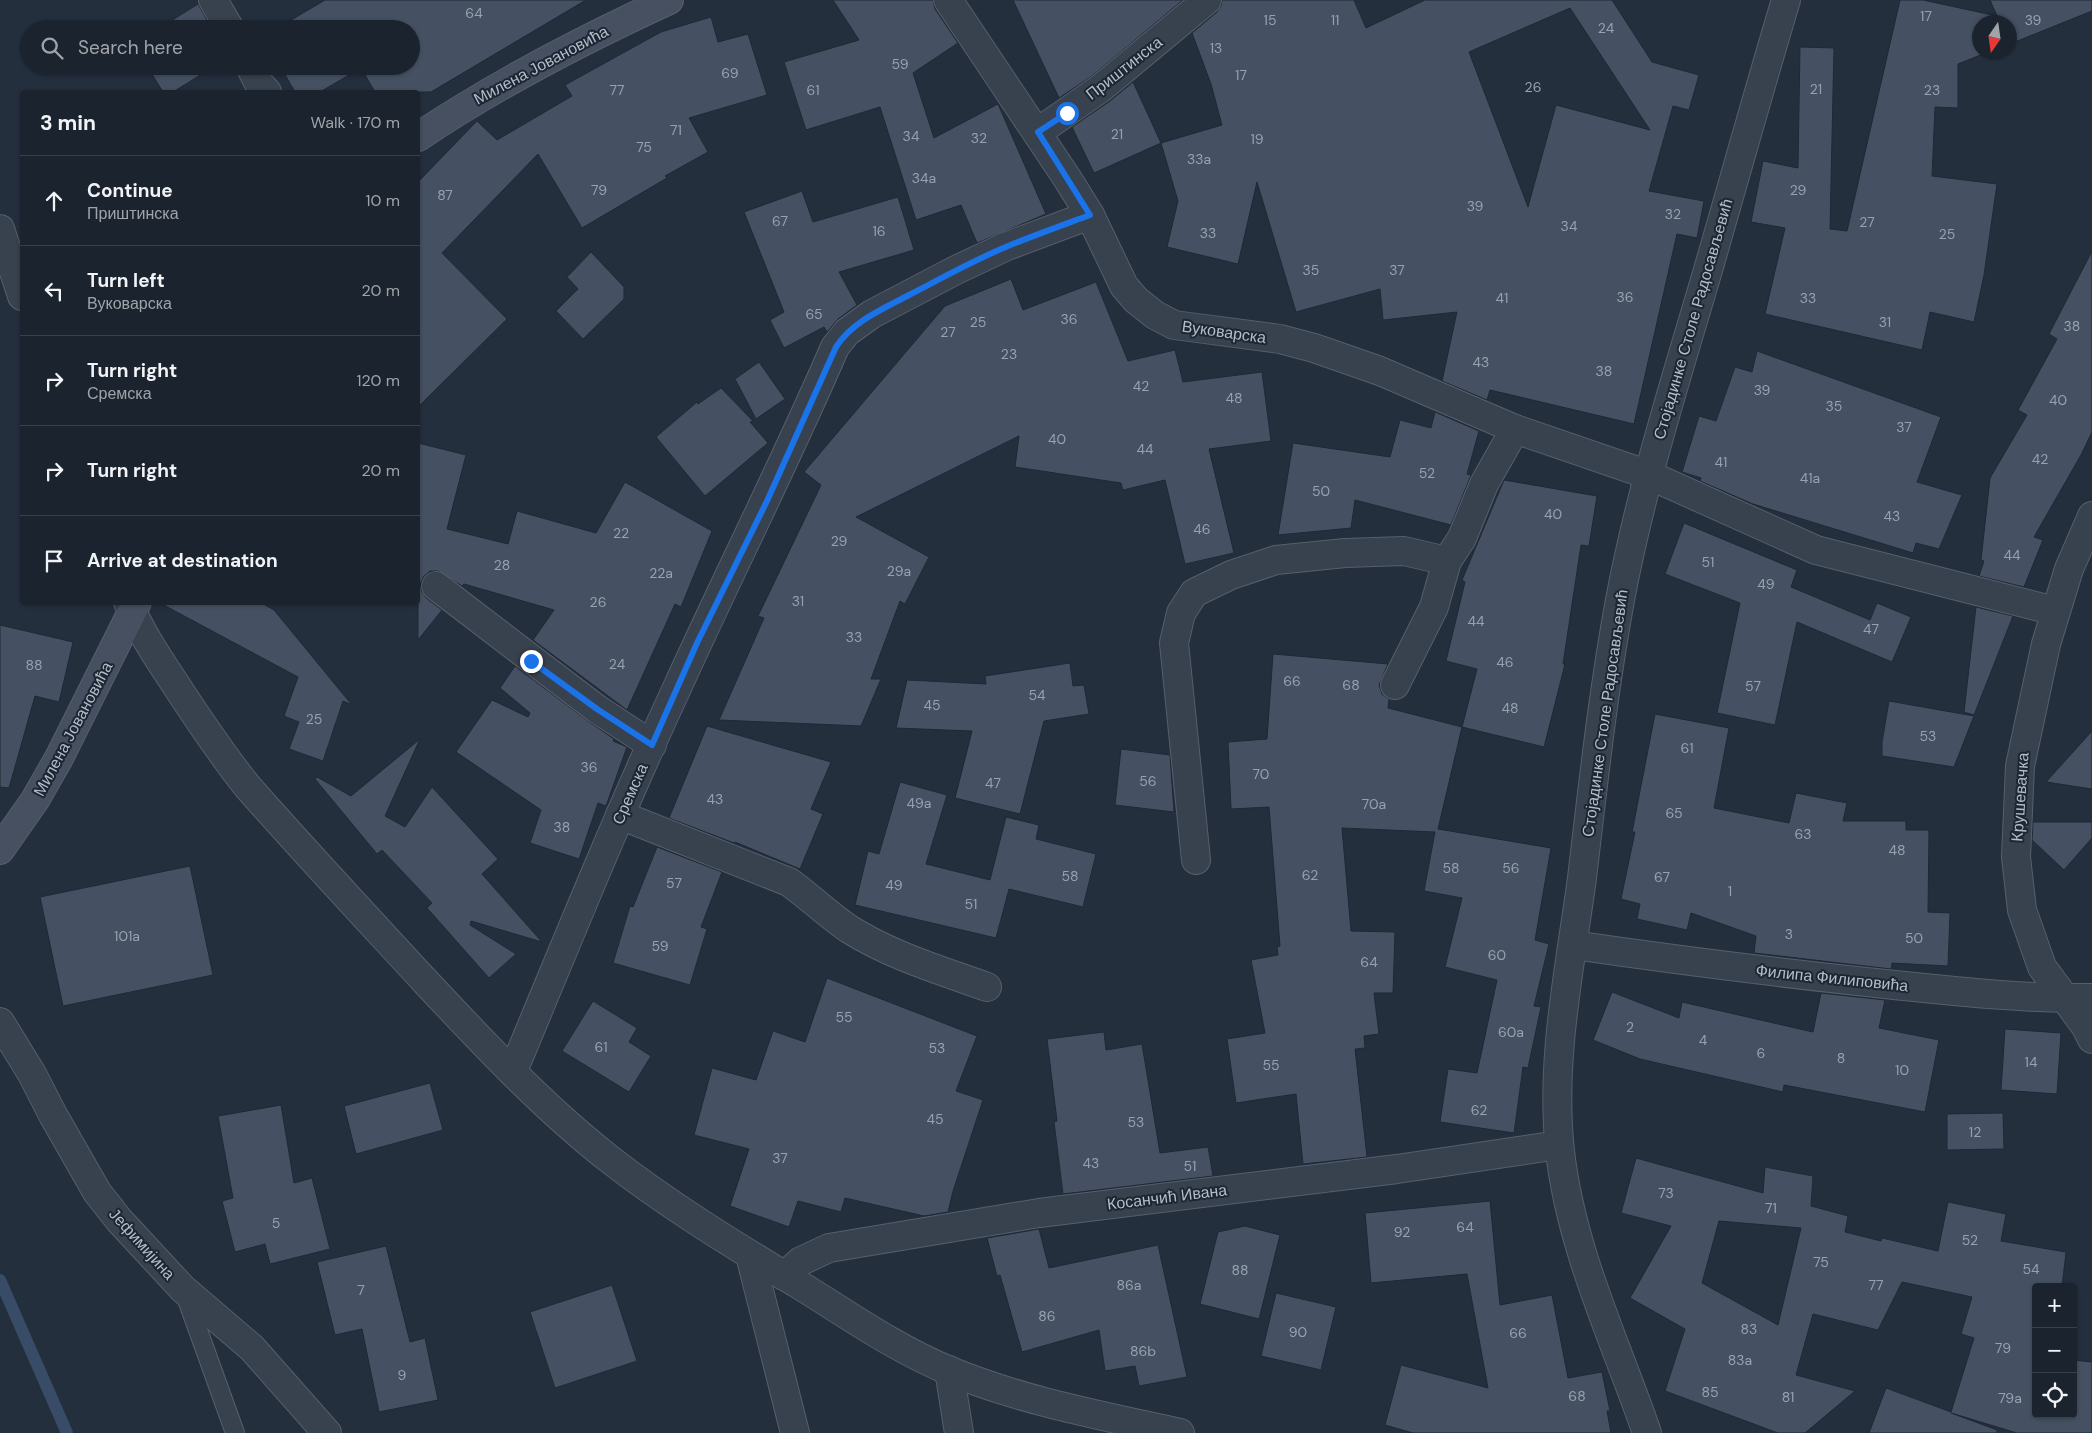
<!DOCTYPE html>
<html lang="en">
<head>
<meta charset="utf-8">
<style>
	:root { --surface:#1b232e; --page:#242b36; --text:#f1f3f6; --muted:#a0a4aa; --line:#39404a }
	body { margin:0; font-family:"DM Sans",sans-serif; background:var(--page); color:var(--text) }
	.controls { position:absolute; right:15px; bottom:15px; display:grid; overflow:hidden; border-radius:5px; box-shadow:0 1px 4px #0004 }
	.controls button { width:45px; height:45px; display:grid; place-items:center; padding:0; border:0; border-bottom:1px solid var(--line); background:var(--surface); color:var(--text); font:25px sans-serif }
	.compass { position:absolute; left:1972px; top:15px; width:45px; height:45px; border-radius:50%; background:var(--surface); box-shadow:0 1px 4px #0004; rotate:193deg }
	.stop { position:absolute; width:15px; height:15px; margin:-11px; border:4px solid #1a73e8; border-radius:50%; background:#fff }
	.stop.end { background:#1a73e8; border-color:#fff; box-shadow:0 1px 5px #0008 }
	.list { margin:0; padding:0; list-style:none }
	h2 { display:flex; justify-content:space-between; align-items:center; height:65px; margin:0; padding:0 20px; font-size:21px }
	h2 small { font-size:16px; font-weight:400; color:var(--muted) }
	.list li { display:grid; grid-template-columns:32px 1fr auto; gap:15px; align-items:center; box-sizing:border-box; height:90px; padding:0 20px; border-top:1px solid var(--line) }
	.list b { display:block; font-size:19px; white-space:nowrap }
	.list p { margin:0; font-size:16px; white-space:nowrap; color:var(--muted) }
	.list em { font-size:16px; font-style:normal; color:var(--muted) }
	.icon { flex:none; width:28px; height:28px; fill:none; stroke:currentColor; stroke-width:2; stroke-linecap:round; stroke-linejoin:round }
	.map { position:relative; flex:none; width:2092px; height:1433px; overflow:hidden }
	.search { position:absolute; background:var(--surface); box-shadow:0 1px 4px #0004; left:20px; top:20px; width:400px; height:55px; display:flex; align-items:center; gap:12px; box-sizing:border-box; padding:0 18px; border-radius:28px; color:var(--muted); font-size:19px }
	.panel { position:absolute; background:var(--surface); box-shadow:0 1px 4px #0004; left:20px; top:90px; width:400px; height:515px; border-radius:5px }
	.map>svg:first-child { display:block }
	.lines { fill:none; stroke-linecap:round; stroke-linejoin:round }
	.stream { stroke:#394c67; stroke-width:12 }
	.building { fill:#455162; stroke:#1f2835; fill-rule:evenodd }
	.service-casing { stroke:#565f6c; stroke-width:20 }
	.minor-casing { stroke:#565f6c; stroke-width:30 }
	.secondary-casing { stroke:#565f6c; stroke-width:30 }
	.service { stroke:#38414e; stroke-width:18 }
	.minor { stroke:#38414e; stroke-width:28 }
	.secondary { stroke:#465061; stroke-width:28 }
	.route { stroke:#1a73e8; stroke-width:6 }
	.labels { text-anchor:middle; dominant-baseline:central; stroke-width:4; stroke-linejoin:round; paint-order:stroke }
	.number-label { font-size:14px; fill:#98a1af }
	.street-label { font-size:16px; fill:#b4bcc9; stroke:#1d2633 }
</style>
</head>
<body>
<div class="map">
<svg width="2092" height="1433" viewBox="0 0 2092 1433">
	<rect width="100%" height="100%" fill="#242f3e"/>
	<g class="lines">
		<!-- stream -->
		<path class="stream" d="M0 1280 67 1433"/>
	</g>
	<!-- building -->
	<g class="building">
		<path d="M325 0H586L431 92H375L361 68 320 92H295L280 66H411V29H276Z"/>
		<path d="M833 0H933L935 9 958 43 913 73 934 138 998 104 1046 214 977 243 961 205 916 220 880 107 806 130 784 62 859 40Z"/>
		<path d="M1013 0H1183L1092 76 1059 98Z"/>
		<path d="M1222 0H1354L1366 28 1425 0H1612L1652 62 1699 75 1689 110 1673 106 1649 191 1704 201 1697 238 1677 234 1634 424 1490 390 1487 400 1442 381 1457 312 1383 320 1380 289 1296 312 1257 182 1238 264 1167 247 1178 201 1161 143 1222 125 1211 84 1192 33 1217 12 1221 6ZM1570 8 1650 130 1556 105 1528 207 1469 52Z"/>
		<path d="M1900 0H1923L1997 16 1990 0H2092V11L2010 44V22H1980V52H1988L1958 64V108L1935 107 1932 176 1997 184 1984 275 1974 322 1930 312 1922 350 1765 314 1785 228 1751 222 1763 161 1798 168 1800 47 1834 48 1830 229 1847 231Z"/>
		<path d="M198 4 212 29H158Z"/>
		<path d="M711 17 718 42 748 34 767 95 689 118 708 152 665 176 667 178 582 228 538 154 442 253 507 319 418 407V182L477 121 497 140 572 96 565 85 661 32Z"/>
		<path d="M147 66H215L173 92H163Z"/>
		<path d="M1133 82 1161 143 1094 173 1072 127 1110 101Z"/>
		<path d="M802 191 813 222 898 197 914 250 839 272 857 305 838 319 827 332 824 327 784 348 770 320 784 312 744 212Z"/>
		<path d="M2092 251V432L2081 455 2034 537 2043 540 2024 587 1979 576 1984 561 1981 560 1990 478 2027 415 2018 410 2057 339 2049 334Z"/>
		<path d="M591 252 624 287V299L583 339 556 311 578 289 567 277Z"/>
		<path d="M1011 279 1023 310 1096 282 1128 361 1175 350 1183 382 1262 372 1271 441 1209 449 1234 553 1185 564 1165 480 1123 490 1121 483 1015 467 1019 436 856 517 929 557 905 604 900 601 871 679H881L861 726 719 720 764 618 758 616 821 485 804 472 945 306Z"/>
		<path d="M1757 351 1941 417 1917 482 1962 495 1939 549 1916 543 1913 553 1753 504 1700 481 1701 478 1682 472 1699 416 1716 421 1735 367 1752 372Z"/>
		<path d="M759 362 785 399 756 419 735 379Z"/>
		<path d="M721 388 753 421 750 422 768 443 705 496 656 437 697 402 698 404Z"/>
		<path d="M1435 412 1479 431 1467 474 1471 475 1451 525 1355 500 1351 528 1278 535 1293 443 1390 457 1400 420 1431 428Z"/>
		<path d="M418 443 466 455 447 529 508 544 517 511 596 533 625 482 712 531 681 607 675 604 627 710 533 640 554 610 464 584 462 586 438 571H430L424 576 420 584 422 592 426 598 442 610 418 640Z"/>
		<path d="M1504 480 1597 496 1589 546 1581 545 1563 664H1565L1544 747 1462 727 1477 669 1446 661 1465 582 1462 580Z"/>
		<path d="M1684 523 1797 570 1791 587 1870 620 1877 603 1911 617 1892 662 1797 622 1775 725 1717 713 1740 603 1665 574Z"/>
		<path d="M158 602H260L274 610 352 705 343 701 323 761 289 749 299 722 284 716 298 677Z"/>
		<path d="M1976 607 2013 616 1974 715 1964 712Z"/>
		<path d="M0 625 73 642 59 702 35 696 9 788 0 787Z"/>
		<path d="M1273 654 1388 664 1379 685 1382 694 1389 699 1388 708 1462 727 1438 829 1551 848 1535 940 1549 944 1534 1006 1541 1007 1528 1068 1523 1067 1514 1133 1440 1122 1448 1069 1477 1073 1497 980 1445 967 1462 898 1424 891 1435 832 1342 828 1351 931 1395 932 1393 993H1374L1379 1034 1364 1036 1365 1048 1355 1049 1367 1157 1303 1164 1296 1094 1236 1103 1227 1039 1265 1033 1251 960 1278 955 1277 947 1280 946 1269 807 1231 809 1228 742 1267 739Z"/>
		<path d="M1070 663 1073 686 1084 685 1089 714 1044 721 1020 814 955 798 972 731 896 728 907 680 986 684 985 676Z"/>
		<path d="M515 666 588 721 614 739 613 741 627 747 606 806 598 803 579 859 530 843 541 810 456 752 492 700 528 717 530 713 500 688Z"/>
		<path d="M1889 701 1974 716 1954 767 1882 756V742Z"/>
		<path d="M1655 714 1729 728 1714 808 1789 823 1796 793 1847 803 1843 821H1906V830H1929L1928 912 1950 913 1948 966 1892 963 1891 969 1754 953 1756 936 1691 913 1687 930 1637 919 1640 904 1621 899 1635 832H1632Z"/>
		<path d="M707 726 831 762 811 809 823 814 800 869 735 842 734 843 669 818Z"/>
		<path d="M2092 731V789L2046 782Z"/>
		<path d="M420 739 385 816 405 827 432 787 498 859 482 874 542 942 471 921 470 925 516 954 489 978 427 908 432 903 382 850 377 854 315 779 317 777 351 796Z"/>
		<path d="M1121 749 1170 755 1174 812 1115 805Z"/>
		<path d="M900 782 947 795 926 864 990 880 1006 817 1039 825 1036 839 1096 854 1083 907 1009 889 996 938 855 905 868 851 879 854Z"/>
		<path d="M2033 822H2092V838L2064 870 2032 840Z"/>
		<path d="M657 847 722 872 701 927 707 929 690 985 613 963 630 906 633 907Z"/>
		<path d="M190 866 213 975 63 1006 40 897Z"/>
		<path d="M827 978 977 1036 956 1091 983 1100 953 1191 948 1212 924 1216 845 1198 841 1212 798 1201 789 1227 730 1206 749 1149 694 1135 712 1068 756 1080 773 1031 805 1042Z"/>
		<path d="M1612 992 1679 1018 1682 1002 1813 1032 1821 993 1885 1000 1879 1028 1939 1040 1925 1112 1784 1085 1783 1092 1640 1059 1593 1040Z"/>
		<path d="M593 1001 637 1028 629 1042 651 1056 629 1092 562 1051Z"/>
		<path d="M2005 1029 2061 1033 2057 1094 2001 1090Z"/>
		<path d="M1104 1032 1106 1050 1142 1044 1160 1153 1208 1147 1213 1176 1063 1194 1054 1122 1057 1121 1047 1039Z"/>
		<path d="M430 1083 443 1130 356 1154 344 1106Z"/>
		<path d="M281 1105 294 1183 312 1178 330 1249 270 1264 265 1244 235 1252 222 1201 233 1198 218 1116Z"/>
		<path d="M2003 1113 2004 1149 1947 1150V1114Z"/>
		<path d="M1636 1158 1763 1193 1765 1167 1813 1176 1811 1206 1848 1216 1845 1232 1881 1241 1882 1238 1938 1251 1948 1202 2006 1214 2001 1241 2066 1252 2062 1287H2036V1414H2073V1360L2092 1362V1433H2017L1951 1413 1997 1430V1433H1869L1886 1388 1951 1412 1974 1338 1961 1334 1972 1297 1902 1282 1878 1330 1813 1314 1796 1375 1855 1391 1805 1433H1778L1665 1391 1685 1329 1630 1298 1671 1226 1621 1213ZM1719 1221 1801 1228 1778 1325 1702 1283Z"/>
		<path d="M1490 1201 1500 1305 1552 1295 1568 1378 1602 1372 1610 1411H1607L1611 1433H1413L1385 1425 1401 1365 1488 1388 1467 1274 1371 1283 1365 1213Z"/>
		<path d="M1245 1226 1280 1235 1259 1319 1200 1304 1218 1232Z"/>
		<path d="M1039 1229 1049 1268 1158 1245 1187 1377 1139 1386 1135 1366 1105 1371 1099 1330 1022 1352 1000 1275 997 1276 987 1238Z"/>
		<path d="M386 1246 410 1342 425 1338 438 1400 379 1412 362 1329 335 1335 317 1262Z"/>
		<path d="M612 1285 637 1361 555 1388 530 1312Z"/>
		<path d="M1276 1293 1336 1307 1321 1370 1261 1356Z"/>
	</g>
	<g class="lines">
		<!-- service casing -->
		<g class="service-casing">
			<path id="service" d="M185 1294 235 1433"/>
		</g>
		<!-- minor casing -->
		<g class="minor-casing">
			<g id="minor">
				<path d="M213 0 230 29"/>
				<path d="M948 0 1067 178 1090 215 1124 286 1136 300 1155 315 1174 325 1280 339 1314 348 1380 371 1515 429 1649 475 1816 550 2055 611"/>
				<path d="M250 66 258 82 267 92"/>
				<path d="M1038 132 1101 88 1207 0"/>
				<path d="M0 229 22 296"/>
				<path d="M2092 516 2069 569 2046 644 2020 766 2016 857 2022 910 2042 967 2086 1027 2092 1039"/>
				<path d="M436 586 597 709 652 745"/>
				<path d="M128 602C139 629 156 655 172 679 196 716 220 752 247 786 305 852 365 916 424 980 482 1042 542 1106 608 1158 668 1205 734 1245 798 1284 847 1314 896 1349 950 1371 1023 1401 1103 1416 1180 1433"/>
				<path d="M1395 685 1434 607 1447 561"/>
				<path d="M620 815 789 882C810 897 828 915 849 929 892 956 940 970 987 987"/>
				<path d="M1196 860 1174 643 1181 613 1194 593 1231 575 1276 560 1345 553 1404 551 1447 561 1462 538 1484 484 1515 429"/>
				<path d="M1573 945C1677 960 1780 973 1885 984 1953 991 2023 999 2092 998"/>
				<path d="M0 1022 32 1074 53 1115 97 1192 119 1220 183 1289 252 1348 327 1433"/>
				<path d="M513 1071C566 944 618 815 676 690 728 575 785 463 835 347L847 332 872 314 956 270 1007 246 1090 215"/>
				<path d="M750 1255 795 1433"/>
				<path d="M784 1276 801 1261 829 1248 1039 1213 1397 1169 1559 1145"/>
				<path d="M949 1370 959 1433"/>
				<path d="M1647 1433C1615 1340 1571 1250 1560 1151 1550 1060 1570 968 1582 878 1593 785 1603 692 1620 600 1641 488 1676 379 1708 270 1734 180 1759 90 1786 0"/>
			</g>
		</g>
		<!-- secondary casing -->
		<g class="secondary-casing">
			<g id="secondary">
				<path d="M418 137C497 84 582 40 669 0"/>
				<path d="M0 850 35 800 59 758 137 602"/>
			</g>
		</g>
		<!-- service -->
		<use href="#service" class="service"/>
		<!-- minor -->
		<use href="#minor" class="minor"/>
		<!-- secondary -->
		<use href="#secondary" class="secondary"/>
	</g>
	<g class="lines">
		<!-- route -->
		<path class="route" d="M531 661 597 709 652 745 697 643 767 501 836 347C853 321 883 309 909 295 942 278 974 260 1008 246 1035 235 1063 225 1090 215L1038 132 1067 113"/>
	</g>
	<g class="labels">
		<!-- number labels -->
		<g class="number-label">
			<text x="474" y="13">64</text>
			<text x="1926" y="16">17</text>
			<text x="1270" y="20">15</text>
			<text x="1335" y="20">11</text>
			<text x="2033" y="20">39</text>
			<text x="1606" y="28">24</text>
			<text x="1216" y="48">13</text>
			<text x="900" y="64">59</text>
			<text x="730" y="73">69</text>
			<text x="1241" y="75">17</text>
			<text x="1533" y="87">26</text>
			<text x="1816" y="89">21</text>
			<text x="617" y="90">77</text>
			<text x="813" y="90">61</text>
			<text x="1932" y="90">23</text>
			<text x="676" y="130">71</text>
			<text x="1117" y="134">21</text>
			<text x="911" y="136">34</text>
			<text x="979" y="138">32</text>
			<text x="1257" y="139">19</text>
			<text x="644" y="147">75</text>
			<text x="1199" y="159">33a</text>
			<text x="924" y="178">34a</text>
			<text x="599" y="190">79</text>
			<text x="1798" y="190">29</text>
			<text x="445" y="195">87</text>
			<text x="1475" y="206">39</text>
			<text x="1673" y="214">32</text>
			<text x="780" y="221">67</text>
			<text x="1867" y="222">27</text>
			<text x="1569" y="226">34</text>
			<text x="879" y="231">16</text>
			<text x="1208" y="233">33</text>
			<text x="1947" y="234">25</text>
			<text x="1311" y="270">35</text>
			<text x="1397" y="270">37</text>
			<text x="1625" y="297">36</text>
			<text x="1502" y="298">41</text>
			<text x="1808" y="298">33</text>
			<text x="814" y="314">65</text>
			<text x="1069" y="319">36</text>
			<text x="978" y="322">25</text>
			<text x="1885" y="322">31</text>
			<text x="2072" y="326">38</text>
			<text x="948" y="332">27</text>
			<text x="1009" y="354">23</text>
			<text x="1481" y="362">43</text>
			<text x="1604" y="371">38</text>
			<text x="1141" y="386">42</text>
			<text x="1762" y="390">39</text>
			<text x="1234" y="398">48</text>
			<text x="2058" y="400">40</text>
			<text x="1834" y="406">35</text>
			<text x="1904" y="427">37</text>
			<text x="1057" y="439">40</text>
			<text x="1145" y="449">44</text>
			<text x="2040" y="459">42</text>
			<text x="1721" y="462">41</text>
			<text x="1427" y="473">52</text>
			<text x="1810" y="478">41a</text>
			<text x="1321" y="491">50</text>
			<text x="1553" y="514">40</text>
			<text x="1892" y="516">43</text>
			<text x="1202" y="529">46</text>
			<text x="621" y="533">22</text>
			<text x="839" y="541">29</text>
			<text x="2012" y="555">44</text>
			<text x="1708" y="562">51</text>
			<text x="502" y="565">28</text>
			<text x="899" y="571">29a</text>
			<text x="661" y="573">22a</text>
			<text x="1766" y="584">49</text>
			<text x="798" y="601">31</text>
			<text x="598" y="602">26</text>
			<text x="1476" y="621">44</text>
			<text x="1871" y="629">47</text>
			<text x="854" y="637">33</text>
			<text x="1505" y="662">46</text>
			<text x="617" y="664">24</text>
			<text x="34" y="665">88</text>
			<text x="1292" y="681">66</text>
			<text x="1351" y="685">68</text>
			<text x="1753" y="686">57</text>
			<text x="1037" y="695">54</text>
			<text x="932" y="705">45</text>
			<text x="1510" y="708">48</text>
			<text x="314" y="719">25</text>
			<text x="1928" y="736">53</text>
			<text x="1687" y="748">61</text>
			<text x="589" y="767">36</text>
			<text x="1261" y="774">70</text>
			<text x="1148" y="781">56</text>
			<text x="993" y="783">47</text>
			<text x="715" y="799">43</text>
			<text x="919" y="803">49a</text>
			<text x="1374" y="804">70a</text>
			<text x="1674" y="813">65</text>
			<text x="562" y="827">38</text>
			<text x="1803" y="834">63</text>
			<text x="1897" y="850">48</text>
			<text x="1451" y="868">58</text>
			<text x="1511" y="868">56</text>
			<text x="1310" y="875">62</text>
			<text x="1070" y="876">58</text>
			<text x="1662" y="877">67</text>
			<text x="674" y="883">57</text>
			<text x="894" y="885">49</text>
			<text x="1730" y="891">1</text>
			<text x="971" y="904">51</text>
			<text x="1789" y="934">3</text>
			<text x="127" y="936">101a</text>
			<text x="1914" y="938">50</text>
			<text x="660" y="946">59</text>
			<text x="1497" y="955">60</text>
			<text x="1369" y="962">64</text>
			<text x="844" y="1017">55</text>
			<text x="1630" y="1027">2</text>
			<text x="1511" y="1032">60a</text>
			<text x="1703" y="1040">4</text>
			<text x="601" y="1047">61</text>
			<text x="937" y="1048">53</text>
			<text x="1761" y="1053">6</text>
			<text x="1841" y="1058">8</text>
			<text x="2031" y="1062">14</text>
			<text x="1271" y="1065">55</text>
			<text x="1902" y="1070">10</text>
			<text x="1479" y="1110">62</text>
			<text x="935" y="1119">45</text>
			<text x="1136" y="1122">53</text>
			<text x="1975" y="1132">12</text>
			<text x="780" y="1158">37</text>
			<text x="1091" y="1163">43</text>
			<text x="1190" y="1166">51</text>
			<text x="1666" y="1193">73</text>
			<text x="1771" y="1208">71</text>
			<text x="276" y="1223">5</text>
			<text x="1465" y="1227">64</text>
			<text x="1402" y="1232">92</text>
			<text x="1970" y="1240">52</text>
			<text x="1821" y="1262">75</text>
			<text x="2031" y="1269">54</text>
			<text x="1240" y="1270">88</text>
			<text x="1129" y="1285">86a</text>
			<text x="1876" y="1285">77</text>
			<text x="361" y="1290">7</text>
			<text x="1047" y="1316">86</text>
			<text x="1749" y="1329">83</text>
			<text x="1298" y="1332">90</text>
			<text x="1518" y="1333">66</text>
			<text x="2003" y="1348">79</text>
			<text x="1143" y="1351">86b</text>
			<text x="1740" y="1360">83a</text>
			<text x="402" y="1375">9</text>
			<text x="1710" y="1392">85</text>
			<text x="1577" y="1396">68</text>
			<text x="1788" y="1397">81</text>
			<text x="2010" y="1398">79a</text>
		</g>
		<!-- street labels -->
		<g class="street-label">
			<text transform="translate(541 65) rotate(-28)">Милена Јовановића</text>
			<text transform="translate(1124 68) rotate(-38)">Приштинска</text>
			<text transform="translate(1693 319) rotate(-74)">Стојадинке Столе Радосављевић</text>
			<text transform="translate(1224 332) rotate(8)">Вуковарска</text>
			<text transform="translate(1605 713) rotate(-82)">Стојадинке Столе Радосављевић</text>
			<text transform="translate(73 729) rotate(-62)">Милена Јовановића</text>
			<text transform="translate(630 794) rotate(-66)">Сремска</text>
			<text transform="translate(2020 797) rotate(-86)">Крушевачка</text>
			<text transform="translate(1832 978) rotate(6)">Филипа Филиповића</text>
			<text transform="translate(1167 1197) rotate(-7)">Косанчић Ивана</text>
			<text transform="translate(142 1244) rotate(48)">Јефимијина</text>
		</g>
	</g>
</svg>
<div class="controls">
<button>+</button>
<button>−</button>
<button><svg class="icon" aria-label="locate" viewBox="0 0 24 24"><circle cx="12" cy="12" r="6"/><path d="M12 2v4M12 18v4M2 12h4M18 12h4"/></svg></button>
</div>
<svg class="compass" viewBox="-18 -18 36 36"><path d="M0-13l5 13h-10z" fill="#e53935"/><path d="M0 13l5-13h-10z" fill="#a0a4aa"/></svg>
<div class="stop" style="left:1067px;top:113px"></div>
<div class="stop end" style="left:531px;top:661px"></div>
<div class="search"><svg class="icon" aria-label="search" viewBox="0 0 24 24"><circle cx="10" cy="10" r="6"/><path d="M15 15l6 6"/></svg>Search here</div>
<section class="panel">
<h2>3 min<small>Walk · 170 m</small></h2>
<ul class="list">
<li><svg class="icon" aria-label="ahead" viewBox="0 0 24 24"><path d="M12 20V5M6 11l6-6 6 6"/></svg><div><b>Continue</b><p>Приштинска</p></div><em>10 m</em></li>
<li><svg class="icon" aria-label="left" viewBox="0 0 24 24"><path d="M17 20v-9H6M10 6l-5 5 5 5"/></svg><div><b>Turn left</b><p>Вуковарска</p></div><em>20 m</em></li>
<li><svg class="icon" aria-label="right" viewBox="0 0 24 24"><path d="M7 20v-9h11M14 6l5 5-5 5"/></svg><div><b>Turn right</b><p>Сремска</p></div><em>120 m</em></li>
<li><svg class="icon" aria-label="right" viewBox="0 0 24 24"><path d="M7 20v-9h11M14 6l5 5-5 5"/></svg><div><b>Turn right</b></div><em>20 m</em></li>
<li><svg class="icon" aria-label="arrive" viewBox="0 0 24 24"><path d="M6 21V4h12l-3 4 3 4H6"/></svg><div><b>Arrive at destination</b></div></li>
</ul>
</section>
</div>
</body>
</html>
